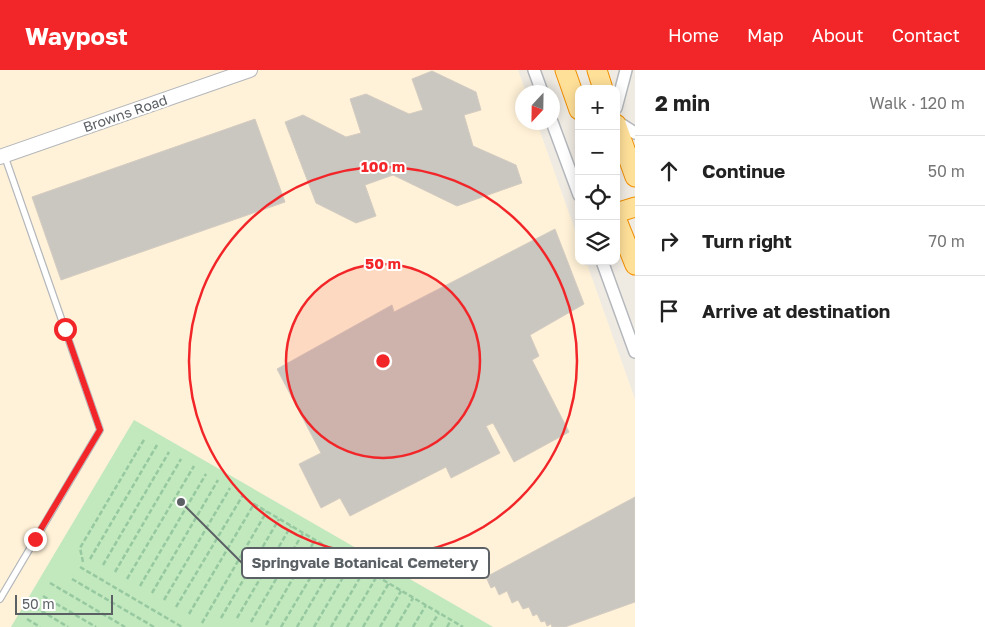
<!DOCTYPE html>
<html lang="en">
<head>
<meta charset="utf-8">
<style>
	:root { --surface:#fff; --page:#f6f6f6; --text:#222; --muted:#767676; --line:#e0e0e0; --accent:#f22629 }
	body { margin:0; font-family:"Golos Text",sans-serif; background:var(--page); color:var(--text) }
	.controls { position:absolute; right:15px; top:15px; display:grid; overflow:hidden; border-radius:10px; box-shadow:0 2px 12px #0003 }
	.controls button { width:45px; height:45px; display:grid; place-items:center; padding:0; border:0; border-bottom:1px solid var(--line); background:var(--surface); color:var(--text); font:25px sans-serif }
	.compass { position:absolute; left:515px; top:15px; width:45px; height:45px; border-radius:50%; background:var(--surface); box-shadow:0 2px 12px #0003; rotate:202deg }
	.scale { position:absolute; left:15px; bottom:12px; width:98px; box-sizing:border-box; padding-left:5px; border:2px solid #5b6065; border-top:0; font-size:14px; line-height:18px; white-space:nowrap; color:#5b6065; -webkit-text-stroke:4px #fff; paint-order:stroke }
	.stop { position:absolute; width:15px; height:15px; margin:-11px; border:4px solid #f22629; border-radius:50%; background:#fff }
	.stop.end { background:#f22629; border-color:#fff; box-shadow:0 1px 5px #0008 }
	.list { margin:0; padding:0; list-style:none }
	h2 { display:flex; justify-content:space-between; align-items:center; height:65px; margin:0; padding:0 20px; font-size:21px }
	h2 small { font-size:16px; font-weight:400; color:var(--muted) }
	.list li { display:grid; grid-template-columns:32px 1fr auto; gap:15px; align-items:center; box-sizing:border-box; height:70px; padding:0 20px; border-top:1px solid var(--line) }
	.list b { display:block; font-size:19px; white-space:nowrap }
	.list em { font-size:16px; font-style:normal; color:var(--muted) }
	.icon { flex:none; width:28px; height:28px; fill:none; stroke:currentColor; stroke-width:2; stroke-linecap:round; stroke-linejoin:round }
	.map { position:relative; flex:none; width:635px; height:557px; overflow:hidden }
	header { display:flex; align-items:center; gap:30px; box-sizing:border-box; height:70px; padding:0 25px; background:var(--accent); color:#fff }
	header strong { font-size:24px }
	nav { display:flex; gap:28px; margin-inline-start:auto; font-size:18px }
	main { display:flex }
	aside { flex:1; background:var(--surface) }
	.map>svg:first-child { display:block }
	.commercial { fill:#fff2d8 }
	.green { fill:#c2e8be }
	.building { fill:#cac6c0; stroke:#d4ccc1 }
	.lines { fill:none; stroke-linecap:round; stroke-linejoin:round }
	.service-casing { stroke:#b4b7bb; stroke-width:8 }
	.minor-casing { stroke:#b4b7bb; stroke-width:14 }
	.tertiary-casing { stroke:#b4b7bb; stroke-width:16 }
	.trunk-casing { stroke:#f28f00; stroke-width:21 }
	.path { stroke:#97c9a0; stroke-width:2.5; stroke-dasharray:5 2.5; stroke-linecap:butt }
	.service { stroke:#fff; stroke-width:5.5 }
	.minor { stroke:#fff; stroke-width:11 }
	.tertiary { stroke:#fff; stroke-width:14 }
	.trunk { stroke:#ffe099; stroke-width:19 }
	.route { stroke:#f22629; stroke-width:6 }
	.ring { fill:none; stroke:#f22629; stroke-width:2.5 }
	.labels { text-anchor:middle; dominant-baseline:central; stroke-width:4; stroke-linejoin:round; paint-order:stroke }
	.street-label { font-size:14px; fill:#5b6065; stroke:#fff }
	.centre { fill:#f22629; stroke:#fff; stroke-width:2.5 }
	.ring-label { font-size:15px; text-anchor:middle; font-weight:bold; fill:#f22629; stroke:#fff; stroke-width:4; stroke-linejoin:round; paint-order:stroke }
	.leader { fill:none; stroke:#5b6065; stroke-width:2 }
	.callout-dot { fill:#5b6065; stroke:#fff; stroke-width:2 }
	.callout { fill:#fff; stroke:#5b6065; stroke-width:2 }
	.callout-label { font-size:15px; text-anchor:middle; font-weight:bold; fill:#5b6065 }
</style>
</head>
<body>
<header>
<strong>Waypost</strong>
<nav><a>Home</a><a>Map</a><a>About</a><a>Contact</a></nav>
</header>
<main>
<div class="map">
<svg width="635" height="557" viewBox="0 0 635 557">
	<rect width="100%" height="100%" fill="#efebe3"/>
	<!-- commercial -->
	<path class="commercial" d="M0 0H518L526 22H522V52L537 53 579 171V191H586L635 329V557H493L134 350 11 557H0Z"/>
	<!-- green -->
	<path class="green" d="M134 350 493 557H11Z"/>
	<!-- building -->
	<g class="building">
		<path d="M432 1 476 22 481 40 464 45 473 76 516 95 522 113 457 136 393 105 365 115 376 146 356 153 316 133 285 52 303 45 346 67 361 63 350 29 366 24 409 44 423 40 412 9Z"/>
		<path d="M255 49 285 132 61 210 32 127Z"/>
		<path d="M555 159 584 234 530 265 539 286 532 290 569 362 514 392 493 353 486 356 500 383 451 408 446 397 350 446 340 428 321 438 299 394 321 383 277 299 392 235 394 242Z"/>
		<path d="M635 427V532L565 557H552L551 554 547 556 545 551 541 552 537 544 533 546 529 537 523 539 518 530 512 533 507 521 499 525 495 516 491 518 486 507Z"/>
	</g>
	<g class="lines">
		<!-- service casing -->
		<g class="service-casing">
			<path id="service" d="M0 529 100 360 5 87"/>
		</g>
		<!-- minor casing -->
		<g class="minor-casing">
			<g id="minor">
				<path d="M534 0 542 22"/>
				<path d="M616 38 626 0"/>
				<path d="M616 51 635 63"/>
				<path d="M552 52 579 125"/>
				<path d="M602 191 635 282"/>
			</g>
		</g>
		<!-- tertiary casing -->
		<g class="tertiary-casing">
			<path id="tertiary" d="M0 87 250 0"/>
		</g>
		<!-- trunk casing -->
		<g class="trunk-casing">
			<g id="trunk">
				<path d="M565 0 579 40"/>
				<path d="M597 0 603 19"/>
				<path d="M616 54 635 107"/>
				<path d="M616 143 635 137"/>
				<path d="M616 148 635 195"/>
			</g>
		</g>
		<!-- path -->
		<g class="path">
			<path d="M90 489 157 375"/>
			<path d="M83 492 80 478 145 368"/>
			<path d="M103 495 169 382"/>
			<path d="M80 497 182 557"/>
			<path d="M115 502 181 389"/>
			<path d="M72 509 154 557"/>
			<path d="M127 509 194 396"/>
			<path d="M50 513 125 557"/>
			<path d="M140 516 206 404"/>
			<path d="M152 523 218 410"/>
			<path d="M43 526 96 557"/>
			<path d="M164 530 230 418"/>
			<path d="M35 537 68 557"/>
			<path d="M176 537 243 425"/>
			<path d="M189 544 254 434 463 557"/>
			<path d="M221 548 279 449"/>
			<path d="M237 548 291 456"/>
			<path d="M27 549 40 557"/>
			<path d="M251 552 303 463"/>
			<path d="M202 553 267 441"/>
			<path d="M266 555 315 470"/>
			<path d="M281 557 328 478"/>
			<path d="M297 557 339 485"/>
			<path d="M314 557 352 492"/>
			<path d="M331 557 365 499"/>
			<path d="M347 557 377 506"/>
			<path d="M363 557 389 513"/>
			<path d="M380 557 401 521"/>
			<path d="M396 557 413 528"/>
			<path d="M413 557 426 535"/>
			<path d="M430 557 439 543"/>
			<path d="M447 557 451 550"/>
		</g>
		<!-- service -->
		<use href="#service" class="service"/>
		<!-- minor -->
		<use href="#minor" class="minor"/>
		<!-- tertiary -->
		<use href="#tertiary" class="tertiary"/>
		<!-- trunk -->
		<use href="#trunk" class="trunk"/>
	</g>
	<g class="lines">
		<!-- route -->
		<path class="route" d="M35 469 100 360 65 259"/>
	</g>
	<!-- distance rings -->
	<circle cx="383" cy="291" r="97" fill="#f22629" fill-opacity=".12"/>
	<g class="ring">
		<circle cx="383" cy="291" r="97"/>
		<circle cx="383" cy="291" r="194"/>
	</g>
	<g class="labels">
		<!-- street labels -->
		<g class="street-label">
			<text transform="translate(125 43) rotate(-19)">Browns Road</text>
		</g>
	</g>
	<circle cx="383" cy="291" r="8" class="centre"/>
	<g class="ring-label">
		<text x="383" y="102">100 m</text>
		<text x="383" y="199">50 m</text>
	</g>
	<!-- callouts -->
	<path class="leader" d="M181 432L242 493"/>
	<circle class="callout-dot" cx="181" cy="432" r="5"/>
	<rect class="callout" x="242" y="478" width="247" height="30" rx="5"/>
	<g class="callout-label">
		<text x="365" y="498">Springvale Botanical Cemetery</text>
	</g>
</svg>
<div class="controls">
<button>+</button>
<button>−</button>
<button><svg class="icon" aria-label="locate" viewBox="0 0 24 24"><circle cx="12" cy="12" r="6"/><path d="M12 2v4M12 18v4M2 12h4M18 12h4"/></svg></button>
<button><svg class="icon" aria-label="layers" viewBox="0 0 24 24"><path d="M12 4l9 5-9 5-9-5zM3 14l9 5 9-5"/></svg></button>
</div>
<svg class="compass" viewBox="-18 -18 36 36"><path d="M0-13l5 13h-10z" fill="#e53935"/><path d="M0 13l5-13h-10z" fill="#767676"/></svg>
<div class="scale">50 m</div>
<div class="stop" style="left:65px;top:259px"></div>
<div class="stop end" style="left:35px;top:469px"></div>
</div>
<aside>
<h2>2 min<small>Walk · 120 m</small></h2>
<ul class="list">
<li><svg class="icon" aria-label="ahead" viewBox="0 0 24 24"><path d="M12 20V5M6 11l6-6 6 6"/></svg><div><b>Continue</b></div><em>50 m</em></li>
<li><svg class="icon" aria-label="right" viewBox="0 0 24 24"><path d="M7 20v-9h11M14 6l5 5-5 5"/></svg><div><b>Turn right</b></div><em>70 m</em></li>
<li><svg class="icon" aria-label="arrive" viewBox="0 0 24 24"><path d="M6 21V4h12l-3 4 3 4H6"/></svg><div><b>Arrive at destination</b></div></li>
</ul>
</aside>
</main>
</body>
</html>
